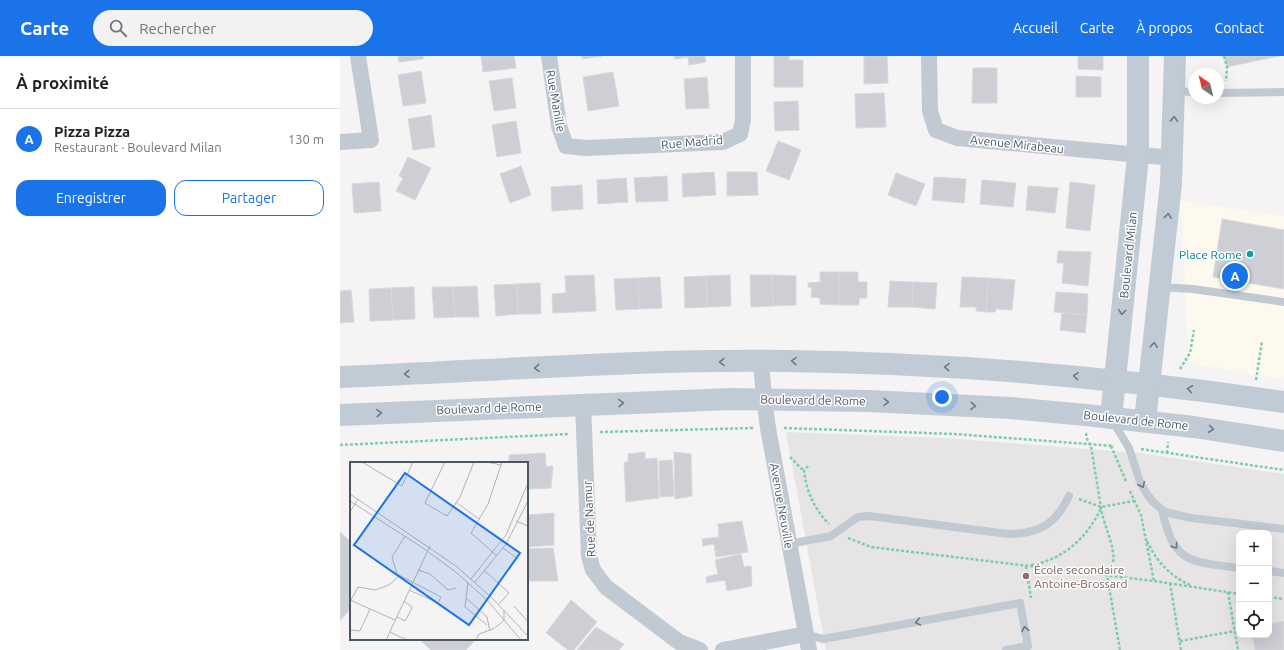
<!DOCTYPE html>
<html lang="fr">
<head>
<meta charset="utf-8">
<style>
	:root { --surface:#fff; --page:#f2f2f2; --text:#202124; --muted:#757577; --line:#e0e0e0; --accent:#1a73e8 }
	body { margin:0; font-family:Ubuntu,sans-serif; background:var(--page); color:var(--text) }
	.controls { position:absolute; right:12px; bottom:12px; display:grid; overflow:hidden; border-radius:8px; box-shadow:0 4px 16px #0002 }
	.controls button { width:36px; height:36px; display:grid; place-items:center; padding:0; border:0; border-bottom:1px solid var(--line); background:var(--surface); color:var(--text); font:20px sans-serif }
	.compass { position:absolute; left:848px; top:12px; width:36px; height:36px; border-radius:50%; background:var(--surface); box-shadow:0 4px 16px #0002; rotate:325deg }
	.you { position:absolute; left:602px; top:341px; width:14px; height:14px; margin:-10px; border:3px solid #fff; border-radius:50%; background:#1a73e8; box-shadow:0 0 0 6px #1a73e833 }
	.badge { display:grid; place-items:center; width:26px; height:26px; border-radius:50%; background:var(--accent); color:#fff; font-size:13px; font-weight:700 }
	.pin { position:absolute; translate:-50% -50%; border:2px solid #fff; box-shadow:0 1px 4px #0006 }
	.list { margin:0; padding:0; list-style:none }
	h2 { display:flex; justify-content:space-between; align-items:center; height:52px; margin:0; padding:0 16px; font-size:17px }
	h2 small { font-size:13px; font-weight:400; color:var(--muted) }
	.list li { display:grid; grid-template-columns:26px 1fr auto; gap:12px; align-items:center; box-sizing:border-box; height:60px; padding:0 16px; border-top:1px solid var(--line) }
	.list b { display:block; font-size:15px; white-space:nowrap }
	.list p { margin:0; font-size:13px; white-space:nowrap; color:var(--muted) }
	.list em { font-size:13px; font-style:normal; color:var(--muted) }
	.actions { display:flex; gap:8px; padding:12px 16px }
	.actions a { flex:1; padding:9px 0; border:1px solid var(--accent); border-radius:12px; text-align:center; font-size:14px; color:var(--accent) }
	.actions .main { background:var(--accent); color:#fff }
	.icon { flex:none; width:22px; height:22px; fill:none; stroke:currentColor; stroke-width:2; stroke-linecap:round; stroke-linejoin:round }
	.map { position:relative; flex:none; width:944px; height:594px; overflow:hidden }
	header { display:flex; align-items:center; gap:24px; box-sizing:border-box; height:56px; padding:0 20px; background:var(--accent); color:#fff }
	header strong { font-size:19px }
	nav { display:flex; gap:22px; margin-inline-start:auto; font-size:14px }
	.search { width:280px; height:36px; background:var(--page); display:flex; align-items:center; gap:10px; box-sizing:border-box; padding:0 14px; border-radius:22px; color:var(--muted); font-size:15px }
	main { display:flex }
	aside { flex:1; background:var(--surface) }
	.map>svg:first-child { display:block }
	.commercial { fill:#fdf9ef }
	.education { fill:#e6e4e5; fill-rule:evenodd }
	.building { fill:#cdcfd5; stroke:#d7d9de }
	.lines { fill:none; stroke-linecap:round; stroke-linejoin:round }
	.path { stroke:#7ad0a6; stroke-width:2.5; stroke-dasharray:3 2; stroke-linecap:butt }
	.lane { stroke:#c1cad2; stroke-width:8 }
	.street { stroke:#c1cad2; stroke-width:16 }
	.secondary { stroke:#c1cbd6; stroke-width:22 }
	.oneway { stroke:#6e7984 }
	.oneway2 { stroke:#6e7983 }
	.culture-dot { fill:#0f9aa8; stroke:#fff; stroke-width:1.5 }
	.education-dot { fill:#8d6e63; stroke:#fff; stroke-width:1.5 }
	.labels { text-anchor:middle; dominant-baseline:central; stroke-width:3; stroke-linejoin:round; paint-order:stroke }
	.street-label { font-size:12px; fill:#4a5661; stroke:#fff }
	.culture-label { font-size:12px; fill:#0d838f; stroke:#fff; text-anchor:end }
	.education-label { font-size:12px; fill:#785e54; stroke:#fff; text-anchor:start }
	.inset-road { fill:none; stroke:#b1b4b9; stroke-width:1 }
	.view { fill:#1a73e8; fill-opacity:0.15; stroke:#1a73e8; stroke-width:2 }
	.inset-edge { fill:none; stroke:#4a5661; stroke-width:2 }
</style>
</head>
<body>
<header>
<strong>Carte</strong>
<div class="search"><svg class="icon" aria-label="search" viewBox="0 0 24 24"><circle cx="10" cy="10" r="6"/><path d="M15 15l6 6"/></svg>Rechercher</div>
<nav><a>Accueil</a><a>Carte</a><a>À propos</a><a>Contact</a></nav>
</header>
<main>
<aside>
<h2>À proximité<small></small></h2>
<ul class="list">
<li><span class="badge">A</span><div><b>Pizza Pizza</b><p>Restaurant · Boulevard Milan</p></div><em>130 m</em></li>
</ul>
<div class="actions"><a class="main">Enregistrer</a><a>Partager</a></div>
</aside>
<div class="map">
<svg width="944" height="594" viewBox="0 0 944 594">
	<rect width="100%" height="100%" fill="#f5f3f3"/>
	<!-- commercial -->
	<path class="commercial" d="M841 145 944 160V324L849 307Z"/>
	<!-- education -->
	<path class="education" d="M446 376 605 382 800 397 944 418V594H486ZM899 477H929V579H899Z"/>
	<!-- building -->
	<g class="building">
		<path d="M58 0H83V3L59 6Z"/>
		<path d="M141 0H174L176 12 143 16Z"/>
		<path d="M242 0H262L242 3Z"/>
		<path d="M334 0H365L366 6 349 9 348 1 335 3Z"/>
		<path d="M434 0H449V4H463V31H434Z"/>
		<path d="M524 0H547L548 27 524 28Z"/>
		<path d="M738 0H763V14L738 13Z"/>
		<path d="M884 0H939L887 11Z"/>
		<path d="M633 12H657V47H632Z"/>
		<path d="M81 15 86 47 63 50 58 19Z"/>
		<path d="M273 16 279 50 248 55 243 21Z"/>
		<path d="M736 20 761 21V41H736Z"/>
		<path d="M367 21 369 52 346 53 344 23Z"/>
		<path d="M172 22 176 52 154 55 149 25Z"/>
		<path d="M544 37 546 71 516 72 515 38Z"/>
		<path d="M458 45 459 74 435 75 434 46Z"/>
		<path d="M91 59 95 91 73 94 68 63Z"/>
		<path d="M176 65 181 97 157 101 152 69Z"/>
		<path d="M438 85 461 94 449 124 426 115Z"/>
		<path d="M68 101 91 112 75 144 56 135 63 122 59 120Z"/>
		<path d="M181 110 191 139 170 147 160 118Z"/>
		<path d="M374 116 376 139 343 141 342 118Z"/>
		<path d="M387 116H417L418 139 387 140Z"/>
		<path d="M556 117 585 128 576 150 548 139Z"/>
		<path d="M327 120 328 145 296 146 294 122Z"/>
		<path d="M594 121 626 123 624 147 592 144Z"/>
		<path d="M286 122 288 146 258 148 257 124Z"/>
		<path d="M642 124 676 127 673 151 640 148Z"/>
		<path d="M39 126 41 155 14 157 12 128Z"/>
		<path d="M730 126 755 129 750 175 726 172Z"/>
		<path d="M242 129 243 153 212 155 211 131Z"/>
		<path d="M688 130 718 132 715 157 686 154Z"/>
		<path d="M882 163 944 174V233L873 221Z"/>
		<path d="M718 195 751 196 748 230 722 227 724 207H717Z"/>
		<path d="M480 216H499V249L480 248V242L471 241 472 232 468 231V227L480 226Z"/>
		<path d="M499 216H518V226H527V242H519V249H499Z"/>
		<path d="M254 219 256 255 213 257 212 238 226 237 225 220Z"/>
		<path d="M390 219 391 250 367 251 366 220Z"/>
		<path d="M410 219H432L433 250 411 251Z"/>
		<path d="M432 219 456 220V249L433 250Z"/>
		<path d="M366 220 367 251 345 252 344 221Z"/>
		<path d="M320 221 322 252 299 253 298 222Z"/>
		<path d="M622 221 648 222 646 256 636 255V251H620Z"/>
		<path d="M298 222 299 253 276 254 274 223Z"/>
		<path d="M648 222 675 224 672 254 656 253 655 256H646Z"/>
		<path d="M550 225 573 226 572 251H548Z"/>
		<path d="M573 226 597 227 595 253 572 251Z"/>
		<path d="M200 227 201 258H178L177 228Z"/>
		<path d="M177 228 178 258 156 260 154 229Z"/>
		<path d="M137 230 139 261H115L113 231Z"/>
		<path d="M74 231 75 263 53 264 51 232Z"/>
		<path d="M92 231H113L115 261 94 262Z"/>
		<path d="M51 232 53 264 30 265 29 233Z"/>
		<path d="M11 234 14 266 0 267V235Z"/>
		<path d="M716 236 748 238 747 259 714 256Z"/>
		<path d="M722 257 747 259 745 277 720 274Z"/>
		<path d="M305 396V403L317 402 319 442 286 446 284 406H288V398Z"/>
		<path d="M334 396 351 398 352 440 335 443Z"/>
		<path d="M205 397 206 411 213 410 211 432 187 433V407H169V399Z"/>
		<path d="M332 404 334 440 320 441 319 405Z"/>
		<path d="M214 457V489L187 491V459Z"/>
		<path d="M402 465 408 496 376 501 374 488 363 490 362 483 379 481 378 468Z"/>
		<path d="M0 476 11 486V552L0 565Z"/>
		<path d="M213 492 218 525H187V493Z"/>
		<path d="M401 498 404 511 411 510 412 530 387 535 385 524 367 527 366 521 378 518 375 504Z"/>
		<path d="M231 544 257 566 234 594H228L206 577Z"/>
		<path d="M944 565V594H915L912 579H929V568Z"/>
		<path d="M256 571 284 588 279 594H237Z"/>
		<path d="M79 583H136L126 594H91Z"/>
	</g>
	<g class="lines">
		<!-- path -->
		<g class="path">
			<path d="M884 0 887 11 886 25"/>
			<path d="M840 313 850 297 854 274"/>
			<path d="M916 324 922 285"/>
			<path d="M444 372 614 378 774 390"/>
			<path d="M260 376 413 372"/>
			<path d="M746 377 747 383 751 390 762 458 772 490 774 503 767 519 780 594"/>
			<path d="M0 389 229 378"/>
			<path d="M771 390 786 425"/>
			<path d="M801 393 944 414"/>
			<path d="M827 397 828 386"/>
			<path d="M450 401 464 415"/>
			<path d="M468 410 464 415C467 437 474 452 489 468"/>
			<path d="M790 435 801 459 814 525"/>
			<path d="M739 443 761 451 794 445"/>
			<path d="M508 482 531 491 814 525 899 538"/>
			<path d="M807 485C817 506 829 519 850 529"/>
			<path d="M691 509C723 504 748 481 761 452"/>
			<path d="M686 510 691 542"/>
			<path d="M830 527 841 594"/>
			<path d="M888 536 898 594"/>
			<path d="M929 541 944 543"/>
			<path d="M840 585 895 575"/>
		</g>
		<!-- lane -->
		<g class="lane">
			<path d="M835 35 854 36"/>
			<path d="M878 37 944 36"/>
			<path d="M821 231 853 233 944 246"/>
			<path d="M772 364 789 392 800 426 807 438 813 446 825 456 851 462 944 473"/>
			<path d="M822 454C834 508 849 505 899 512"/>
			<path d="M449 488 491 480 518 461 529 460 668 478C699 478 716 468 729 440"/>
			<path d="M929 515 944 517"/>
			<path d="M466 578 483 583 680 547 688 590 666 594"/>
		</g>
		<!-- street -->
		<g class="street">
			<path d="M209 0 219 70 226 90 246 92 383 86 400 78 403 64V0"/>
			<path d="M589 0 590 55 596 74 617 82 833 102"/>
			<path d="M0 86 31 84 18 0"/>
			<path d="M421 305 424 343 428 372 469 594"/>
			<path d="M243 348 249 500 253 514 266 531 339 586 360 594"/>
			<path d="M383 594 466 578"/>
		</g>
		<!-- secondary -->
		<g class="secondary">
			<path d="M0 321C149 315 298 303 447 305 613 307 779 322 944 346"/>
			<path d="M0 359 391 343 529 345 671 352 746 359 854 371 944 385"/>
			<path d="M771 362 798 100V0"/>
			<path d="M805 365 831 127 835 0"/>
		</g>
	</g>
	<!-- one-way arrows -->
	<defs><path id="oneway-chevron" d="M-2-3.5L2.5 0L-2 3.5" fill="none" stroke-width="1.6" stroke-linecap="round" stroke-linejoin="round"/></defs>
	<g class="oneway">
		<use href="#oneway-chevron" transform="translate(834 63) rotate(-88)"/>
		<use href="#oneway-chevron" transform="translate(828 160) rotate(-84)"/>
		<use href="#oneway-chevron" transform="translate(782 256) rotate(96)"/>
		<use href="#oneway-chevron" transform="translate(814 289) rotate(-84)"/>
		<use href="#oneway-chevron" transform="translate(454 305) rotate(-179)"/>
		<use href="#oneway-chevron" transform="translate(382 306) rotate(179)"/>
		<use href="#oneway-chevron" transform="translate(607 311) rotate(-177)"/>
		<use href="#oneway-chevron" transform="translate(197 312) rotate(177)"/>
		<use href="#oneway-chevron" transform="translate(67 318) rotate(177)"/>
		<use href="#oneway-chevron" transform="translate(736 320) rotate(-175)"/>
		<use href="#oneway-chevron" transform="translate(850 333) rotate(-172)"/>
		<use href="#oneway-chevron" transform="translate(546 346) rotate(2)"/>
		<use href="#oneway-chevron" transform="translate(281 347) rotate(-2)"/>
		<use href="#oneway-chevron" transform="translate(633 350) rotate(3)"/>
		<use href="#oneway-chevron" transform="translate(39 357) rotate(-3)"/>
		<use href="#oneway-chevron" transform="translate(871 373) rotate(8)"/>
	</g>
	<g class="oneway2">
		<use href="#oneway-chevron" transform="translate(802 429) rotate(65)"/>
		<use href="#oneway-chevron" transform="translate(835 490) rotate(55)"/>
		<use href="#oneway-chevron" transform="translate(578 566) rotate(170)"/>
		<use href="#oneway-chevron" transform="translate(685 573) rotate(-101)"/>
	</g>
	<!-- markers -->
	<circle class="culture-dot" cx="910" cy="198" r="4"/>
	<circle class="education-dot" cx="686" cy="520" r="4"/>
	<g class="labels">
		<!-- street labels -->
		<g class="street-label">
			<text transform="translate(216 45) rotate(80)">Rue Manille</text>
			<text transform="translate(352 86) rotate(-5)">Rue Madrid</text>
			<text transform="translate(677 88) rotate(6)">Avenue Mirabeau</text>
			<text transform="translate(788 199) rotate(-84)">Boulevard Milan</text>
			<text transform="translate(473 344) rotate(1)">Boulevard de Rome</text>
			<text transform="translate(149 352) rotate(-2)">Boulevard de Rome</text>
			<text transform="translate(796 364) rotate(6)">Boulevard de Rome</text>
			<text transform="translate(442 450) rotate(80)">Avenue Neuville</text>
			<text transform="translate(249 463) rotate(-93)">Rue de Namur</text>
		</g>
		<!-- culture labels -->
		<g class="culture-label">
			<text x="902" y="198">Place Rome</text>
		</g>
		<!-- education labels -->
		<g class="education-label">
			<text x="694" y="513">École secondaire<tspan x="694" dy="14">Antoine-Brossard</tspan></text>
		</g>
	</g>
	<!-- overview -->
	<g transform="translate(10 406)">
		<rect width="178" height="178" fill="#f5f3f3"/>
		<path class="inset-road" d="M12 0 52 24 63 0M95 0 75 41 97 54 110 35 124 0M137 0 151 3M0 32 106 104 143 137 178 174M0 39 73 86 107 111 138 139 171 178M107 41 129 57M0 50 8 37M166 59 178 64M55 74 42 95 47 112 91 135 88 141 59 128M153 86 168 97M147 94 121 71 138 42 152 0M68 108 80 112 98 128 106 126M135 109 159 131 149 142M121 117 156 73 178 21M125 120 156 82 178 39M118 121 116 136 137 155 140 169M116 136 115 145 137 163M0 138 45 158M1 138 8 125 25 128 39 123 49 114M164 144 178 160M47 155 55 159 61 148 62 145 54 139M0 168 10 169 20 147M40 170 57 178M36 178 80 84M126 178 129 172 143 167 150 162 154 158V148"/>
		<path class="view" d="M55 11 170 91 119 163 4 83Z"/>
		<rect width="178" height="178" class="inset-edge"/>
	</g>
</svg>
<div class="controls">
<button>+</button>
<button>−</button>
<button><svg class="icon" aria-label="locate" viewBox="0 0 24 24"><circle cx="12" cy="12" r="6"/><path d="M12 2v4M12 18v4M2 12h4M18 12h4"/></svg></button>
</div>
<svg class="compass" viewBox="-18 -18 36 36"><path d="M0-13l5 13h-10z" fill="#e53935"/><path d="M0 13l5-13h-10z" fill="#757577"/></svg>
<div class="you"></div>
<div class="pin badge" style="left:895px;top:220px">A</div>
</div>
</main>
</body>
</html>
